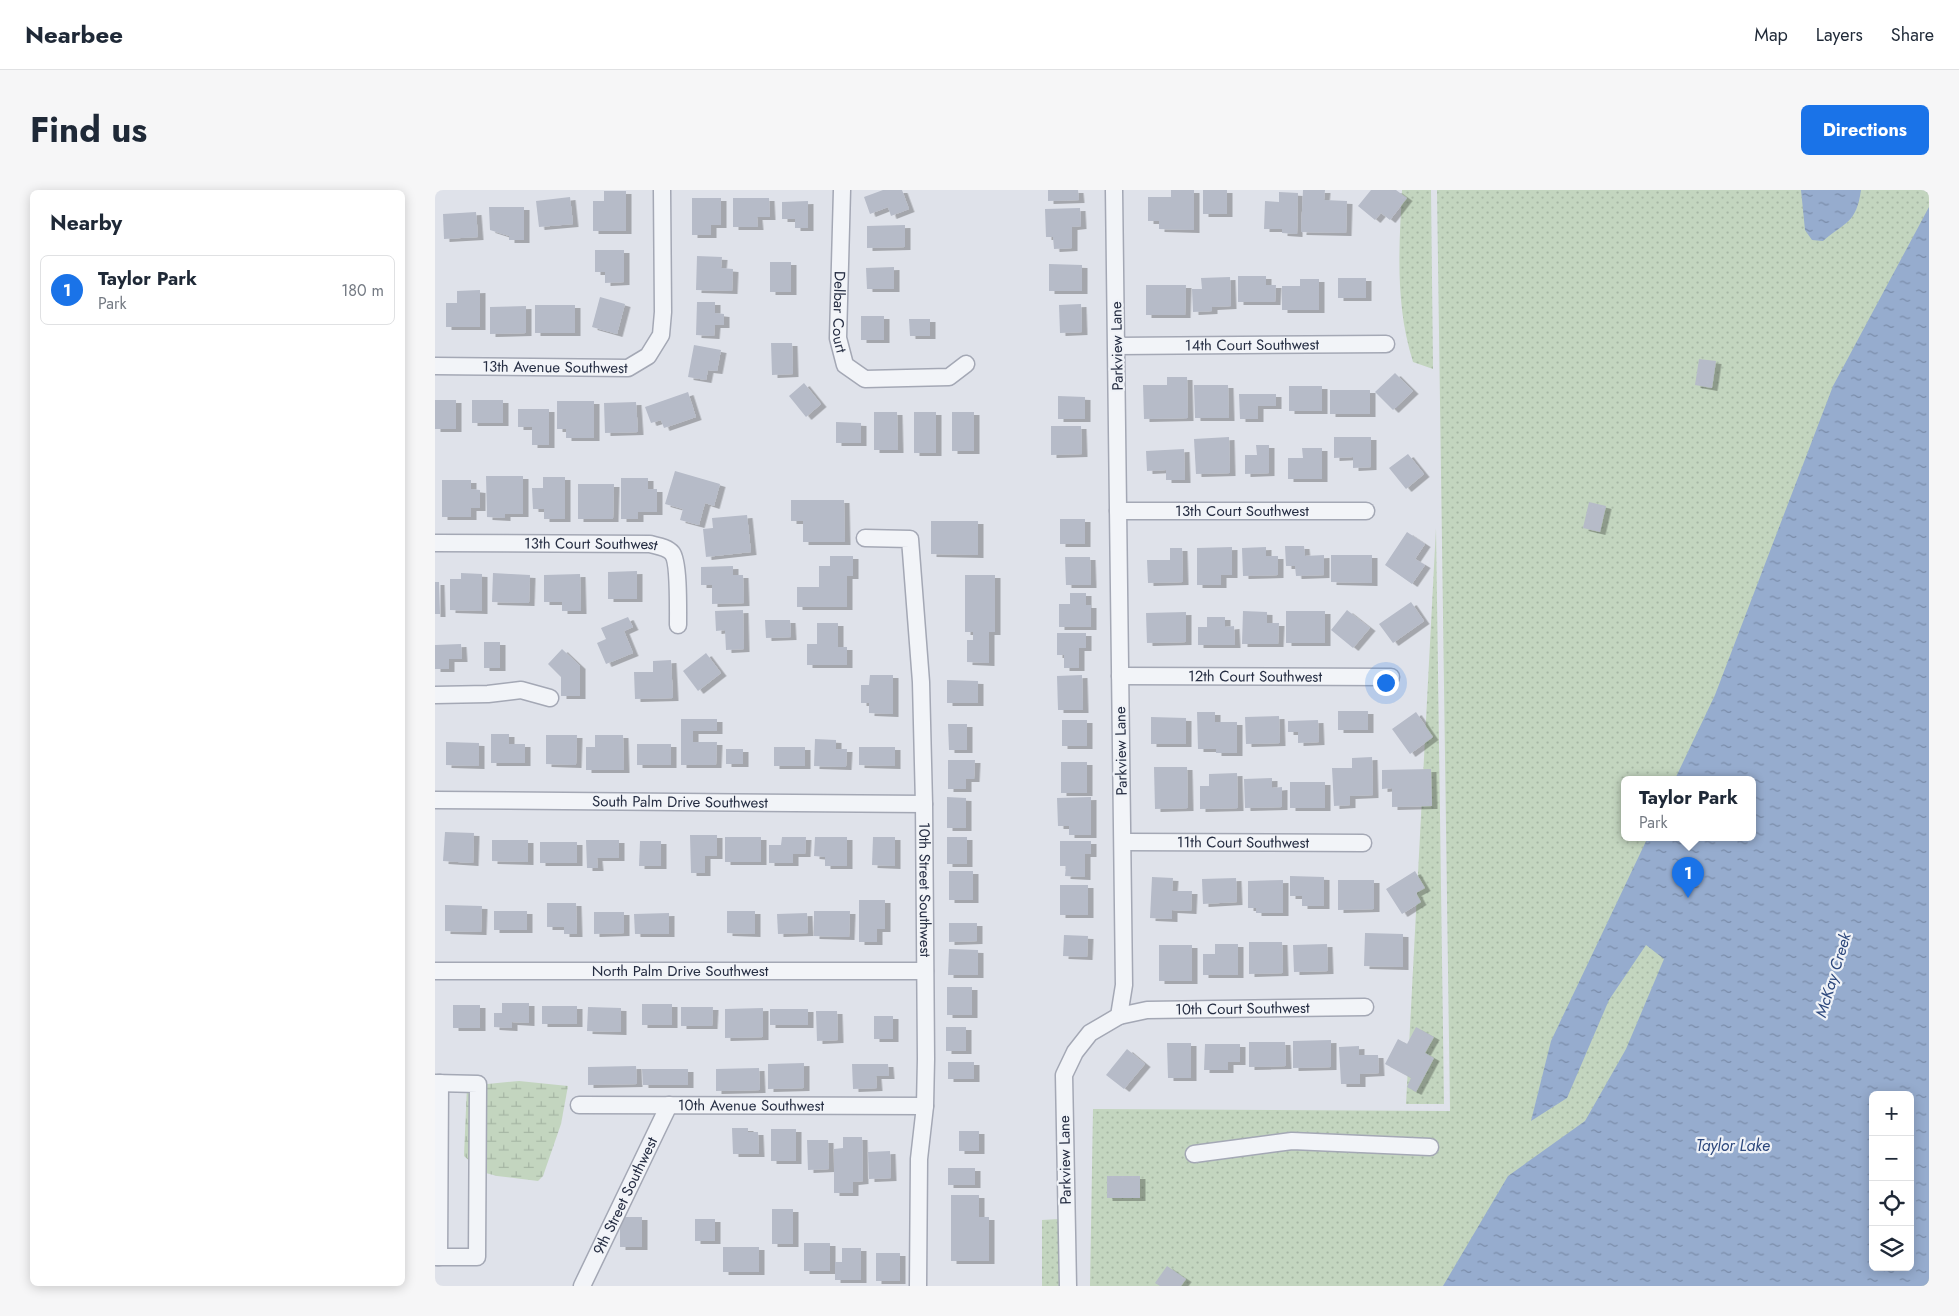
<!DOCTYPE html>
<html lang="en">
<head>
<meta charset="utf-8">
<style>
	:root { --surface:#fff; --page:#f6f6f7; --text:#1f2937; --muted:#747a83; --line:#e0e1e3; --accent:#1a73e8 }
	body { margin:0; font-family:Jost,sans-serif; background:var(--page); color:var(--text) }
	.controls { position:absolute; right:15px; bottom:15px; display:grid; overflow:hidden; border-radius:8px; box-shadow:0 2px 12px #0003 }
	.controls button { width:45px; height:45px; display:grid; place-items:center; padding:0; border:0; border-bottom:1px solid var(--line); background:var(--surface); color:var(--text); font:25px sans-serif }
	.you { position:absolute; left:950px; top:492px; width:18px; height:18px; margin:-12px; border:4px solid #fff; border-radius:50%; background:#1a73e8; box-shadow:0 0 0 8px #1a73e833 }
	.badge { display:grid; place-items:center; width:32px; height:32px; border-radius:50%; background:var(--accent); color:#fff; font-size:16px; font-weight:700 }
	.pin { position:absolute; translate:-50% -41px; filter:drop-shadow(0 1px 2px #0008) }
	.pin::after { content:''; position:absolute; top:26px; width:18px; height:15px; background:inherit; clip-path:polygon(0 0,100% 0,50% 100%) }
	.popup { position:absolute; left:1186px; top:586px; width:135px; height:65px; box-sizing:border-box; display:grid; place-content:center; border-radius:8px; background:var(--surface); filter:drop-shadow(0 1px 4px #0005); font-size:16px; white-space:nowrap; color:var(--muted) }
	.popup b { font-size:19px; color:var(--text) }
	.popup::after { content:''; position:absolute; left:50%; top:100%; margin-left:-10px; border:10px solid transparent; border-top-color:var(--surface) }
	.list { margin:0; padding:0; list-style:none }
	h2 { display:flex; justify-content:space-between; align-items:center; height:65px; margin:0; padding:0 20px; font-size:21px }
	h2 small { font-size:16px; font-weight:400; color:var(--muted) }
	.list li { display:grid; grid-template-columns:32px 1fr auto; gap:15px; align-items:center; box-sizing:border-box; height:70px; margin:0 10px 10px; padding:0 10px; border:1px solid var(--line); border-radius:8px }
	.list b { display:block; font-size:19px; white-space:nowrap }
	.list p { margin:0; font-size:16px; white-space:nowrap; color:var(--muted) }
	.list em { font-size:16px; font-style:normal; color:var(--muted) }
	.icon { flex:none; width:28px; height:28px; fill:none; stroke:currentColor; stroke-width:2; stroke-linecap:round; stroke-linejoin:round }
	.map { position:relative; flex:none; width:1494px; height:1096px; overflow:hidden; border-radius:8px }
	header { display:flex; align-items:center; gap:30px; box-sizing:border-box; height:70px; padding:0 25px; background:var(--surface); border-bottom:1px solid var(--line) }
	header strong { font-size:24px }
	nav { display:flex; gap:28px; margin-inline-start:auto; font-size:18px }
	.intro { display:flex; align-items:center; justify-content:space-between; box-sizing:border-box; height:120px; padding:0 30px }
	h1 { margin:0; font-size:35px }
	.button { padding:12px 22px; border-radius:8px; background:var(--accent); color:#fff; font-size:18px; font-weight:700 }
	main { display:flex; gap:30px; padding:0 30px }
	aside { flex:1; background:var(--surface); border-radius:8px; box-shadow:0 2px 12px #0003 }
	.map>svg:first-child { display:block }
	.wetland { fill:url(#wetland-marsh) }
	.park { fill:url(#park-dots); fill-rule:evenodd }
	.water { fill:url(#water-ripples); fill-rule:evenodd }
	.building { fill:#b6bbc8; filter:url(#shadow) }
	.lines { fill:none; stroke-linecap:round; stroke-linejoin:round }
	.minor-casing { stroke:#a4a8b5; stroke-width:19 }
	.minor { stroke:#f2f4f8; stroke-width:16 }
	.labels { text-anchor:middle; dominant-baseline:central; stroke-width:4.5; stroke-linejoin:round; paint-order:stroke }
	.street-label { font-size:15px; fill:#262e43; stroke:#eff2f7 }
	.water-label { font-size:16px; font-style:italic; fill:#2c477c; stroke:#eff2f7 }
</style>
</head>
<body>
<header>
<strong>Nearbee</strong>
<nav><a>Map</a><a>Layers</a><a>Share</a></nav>
</header>
<div class="intro"><h1>Find us</h1><a class="button">Directions</a></div>
<main>
<aside>
<h2>Nearby<small></small></h2>
<ul class="list">
<li><span class="badge">1</span><div><b>Taylor Park</b><p>Park</p></div><em>180 m</em></li>
</ul>
</aside>
<div class="map">
<svg width="1494" height="1096" viewBox="0 0 1494 1096">
	<defs>
		<pattern id="wetland-marsh" width="20" height="14" patternUnits="userSpaceOnUse" patternTransform="scale(1.25)"><rect width="20" height="14" fill="#c3d5bf"/><path d="M1 5h8M5 5V1M11 12h8M15 12V8" fill="none" stroke="#a7b7a5"/></pattern>
		<pattern id="park-dots" width="8" height="8" patternUnits="userSpaceOnUse" patternTransform="scale(1.25)"><rect width="8" height="8" fill="#c3d5bf"/><path d="M2 2h.1M6 6h.1" fill="none" stroke="#a7b7a5" stroke-width="1.8" stroke-linecap="round"/></pattern>
		<pattern id="water-ripples" width="26" height="14" patternUnits="userSpaceOnUse" patternTransform="scale(1.25)"><rect width="26" height="14" fill="#96acce"/><path d="M2 4q2-2 4 0t4 0M15 11q2-2 4 0t4 0" fill="none" stroke="#7a8ca9"/></pattern>
		<filter id="shadow"><feDropShadow dx="5.5" dy="3" stdDeviation="0" flood-color="#0004"/></filter>
	</defs>
	<rect width="100%" height="100%" fill="#dfe2ea"/>
	<!-- wetland -->
	<path class="wetland" d="M84 891 133 896 126 934 108 986 103 991 62 986 47 982 29 966 32 896Z"/>
	<!-- park -->
	<g class="park">
		<path d="M967 0H996L998 179 978 172C960 114 964 59 967 0Z"/>
		<path d="M1002 0H1494V1096H655L658 919 1015 921ZM1189 589H1317V647H1189ZM1438 905H1475V1077H1438Z"/>
		<path d="M1001 338 1009 914H971Z"/>
		<path d="M624 1029 626 1096H607V1030Z"/>
	</g>
	<!-- water -->
	<g class="water">
		<path d="M1366 0H1426C1421 34 1411 31 1388 51L1377 50 1370 40Z"/>
		<path d="M1494 17V1096H1008L1073 986 1150 931 1191 859 1229 769 1211 755 1174 810 1132 908 1096 931 1116 851 1213 647H1317V589H1240L1280 505 1398 196ZM1438 905H1475V1077H1438Z"/>
	</g>
	<!-- building -->
	<g class="building">
		<path d="M448 0H467L474 19 456 26 453 17 435 24 429 7Z"/>
		<path d="M613 0H643L644 10 613 11Z"/>
		<path d="M736 0H759V40L724 39V31H713V7H736Z"/>
		<rect x="768" y="0" width="24" height="24"/>
		<path d="M868 0H890L889 10 912 11 911 43 866 42Z"/>
		<path d="M936 0H961L972 8 955 30 946 23 940 30 923 16Z"/>
		<path d="M169 1H191V41H158V11H169Z"/>
		<path d="M844 2 863 3 862 44 847 43V39H829L830 11 844 12Z"/>
		<path d="M135 7 138 34 104 37 101 11Z"/>
		<path d="M257 8H286V35H276V45H257Z"/>
		<path d="M298 8H334L335 27H322L323 37H298Z"/>
		<path d="M373 11V38H360V29H347V12Z"/>
		<path d="M54 17H89V50H74V46L55 40Z"/>
		<path d="M645 18 646 36 637 37V58L619 59 618 47H611L610 19Z"/>
		<path d="M41 22 43 47 9 49 8 24Z"/>
		<path d="M470 35V57L432 58V36Z"/>
		<path d="M160 60H189V92L170 93V82H160Z"/>
		<path d="M262 66 287 67 286 78 298 79 297 101 261 100Z"/>
		<rect x="335" y="72" width="21" height="30"/>
		<path d="M614 74 647 75V101H614Z"/>
		<path d="M459 77V99H432L431 78Z"/>
		<path d="M803 86H831V95H841L840 112H803Z"/>
		<path d="M795 87 796 116 777 117V121L758 122 757 99H767L766 88Z"/>
		<rect x="903" y="88" width="28" height="20"/>
		<path d="M865 89H884V120H847V96H865Z"/>
		<path d="M711 95H751L750 125H711Z"/>
		<path d="M45 100V137H11V113H22V101Z"/>
		<path d="M165 107 190 114 182 144 157 137Z"/>
		<path d="M262 112H280V123L289 124V135H280L279 146 261 145Z"/>
		<path d="M646 114 647 142 625 143 624 115Z"/>
		<rect x="100" y="115" width="40" height="28"/>
		<path d="M91 116V143L55 144V117Z"/>
		<rect x="426" y="126" width="23" height="24"/>
		<path d="M474 129H495V146H475Z"/>
		<path d="M336 153H357L358 184 337 185Z"/>
		<path d="M259 155 286 160 282 181 273 180 271 190 253 187Z"/>
		<path d="M1264 169 1281 171 1277 198 1260 195Z"/>
		<path d="M960 183 978 201 958 220 940 202Z"/>
		<path d="M732 187H752L753 228 709 229 708 195H732Z"/>
		<path d="M369 193 386 214 371 227 354 206Z"/>
		<path d="M759 195H793L794 228H760Z"/>
		<rect x="854" y="196" width="33" height="25"/>
		<rect x="895" y="200" width="40" height="24"/>
		<path d="M253 202 261 227 229 238 226 230 216 233 210 217Z"/>
		<path d="M804 204H841V216H823V229H805Z"/>
		<path d="M623 206 650 207V229H623Z"/>
		<rect x="0" y="210" width="21" height="29"/>
		<rect x="37" y="210" width="31" height="23"/>
		<path d="M122 211H159V248H131V239H122Z"/>
		<path d="M201 212 203 242 170 243 169 213Z"/>
		<path d="M83 219H114V255H97V237H83Z"/>
		<path d="M439 222H462L463 260H439Z"/>
		<rect x="479" y="222" width="22" height="41"/>
		<rect x="517" y="222" width="22" height="39"/>
		<path d="M401 232 426 233V253H401Z"/>
		<path d="M616 236H646L647 264 616 265Z"/>
		<path d="M794 247 795 283 761 284 759 249Z"/>
		<path d="M899 247H936V277L918 278V267L899 268Z"/>
		<path d="M821 255H834V283L810 284V265H822Z"/>
		<path d="M867 258H887V289H853V268H868Z"/>
		<path d="M749 259 750 290H731V280L712 281 711 261Z"/>
		<path d="M973 264 989 284 971 299 954 278Z"/>
		<path d="M240 281 285 294 279 316 270 313 264 335 245 330 248 319 230 314Z"/>
		<path d="M51 286H88V324H70V328L52 327Z"/>
		<path d="M108 287H130V329H109V319H98L97 298H108Z"/>
		<path d="M186 288H213V299H222V322H203V329H186Z"/>
		<path d="M7 290H36V299L45 300V318H36V327H7Z"/>
		<path d="M143 294H179L178 329H143Z"/>
		<path d="M356 310H409L410 352H368V331H356Z"/>
		<path d="M1154 312 1171 316 1165 342 1148 338Z"/>
		<path d="M312 325 316 362 271 367 268 339 278 338 277 328Z"/>
		<rect x="625" y="329" width="25" height="25"/>
		<path d="M496 331H543V365L496 364Z"/>
		<path d="M972 342 990 354 980 369 990 375 977 394 950 375Z"/>
		<path d="M850 356H869L870 366 889 365V385L861 386 860 376H851Z"/>
		<path d="M797 357V385H786V395H762V358Z"/>
		<path d="M831 357V366H843V385L808 386 807 358Z"/>
		<path d="M735 358H747L748 392 713 393 712 370H735Z"/>
		<path d="M896 365H937V393L896 392Z"/>
		<path d="M395 366H418V386H412V417H362V397H384V376H395Z"/>
		<path d="M630 367H655L656 395H631Z"/>
		<path d="M298 376V385H308L309 413 277 414V395H266V377Z"/>
		<path d="M202 381V409H173V382Z"/>
		<path d="M26 383 47 384V421L15 420V389H26Z"/>
		<path d="M58 383 95 385 94 413 57 412Z"/>
		<path d="M145 384 146 421H127V412H109V385Z"/>
		<path d="M530 385H560V442H554V473L532 472V450H538V442H530Z"/>
		<path d="M0 392H4L5 424H0Z"/>
		<path d="M635 403H651V415H656V437H624V414H635Z"/>
		<path d="M976 412 989 431 958 453 944 434Z"/>
		<path d="M308 420 309 459 291 460 290 440 281 441 280 421Z"/>
		<path d="M912 420 935 438 918 458 896 440Z"/>
		<path d="M808 421 832 422V433H844L843 454H807Z"/>
		<rect x="851" y="421" width="39" height="32"/>
		<path d="M751 422V452L712 453 711 423Z"/>
		<path d="M193 427 198 437 189 441 198 463 171 474 162 453 171 449 166 438Z"/>
		<path d="M772 427H790V437L799 436 800 455H763V437H772Z"/>
		<path d="M330 430H355L356 447 331 448Z"/>
		<path d="M382 433H403V457H412V475H372V454H382Z"/>
		<path d="M622 443H651V458H644V478H629V465H622Z"/>
		<rect x="49" y="452" width="16" height="26"/>
		<path d="M26 454 27 469H14V479H0V455Z"/>
		<path d="M127 459 145 476V506H126V487L113 474Z"/>
		<path d="M271 463 286 483 263 501 248 481Z"/>
		<path d="M236 470 238 508 200 509 199 482H218V471Z"/>
		<path d="M435 485H458V524L434 523V513H426V495H434Z"/>
		<path d="M647 485 648 520H623L622 486Z"/>
		<path d="M512 490 543 491V513H512Z"/>
		<rect x="903" y="521" width="30" height="19"/>
		<path d="M762 522H780V532H802V563H781V559H763Z"/>
		<path d="M981 522 998 547 975 564 957 539Z"/>
		<path d="M844 526 845 553 811 554 810 527Z"/>
		<path d="M716 527 751 528V554H716Z"/>
		<path d="M246 529H282V541H258V552H282L281 575H246Z"/>
		<rect x="627" y="530" width="25" height="26"/>
		<path d="M883 530 884 552 863 553V542H853V531Z"/>
		<path d="M513 534H532V560H514Z"/>
		<path d="M56 544H74V554H90V573H56Z"/>
		<path d="M111 545H142L141 575 111 574Z"/>
		<path d="M160 545H188L189 580H151V557H160Z"/>
		<path d="M380 549 401 550V559H412L411 577 379 576Z"/>
		<path d="M11 552 44 553V576L11 575Z"/>
		<rect x="202" y="554" width="34" height="21"/>
		<rect x="339" y="557" width="31" height="19"/>
		<path d="M424 557H460V576L424 575Z"/>
		<rect x="291" y="559" width="17" height="15"/>
		<path d="M937 567 938 605 915 606V615L899 616 897 578H917V568Z"/>
		<path d="M513 570H540L539 589H531V599H513Z"/>
		<rect x="626" y="572" width="26" height="31"/>
		<path d="M719 577H752L753 618 720 619Z"/>
		<path d="M996 579 997 616 957 617V598L947 599V580Z"/>
		<path d="M802 583 803 618 765 619V596H774V584Z"/>
		<path d="M837 588V598L847 597V617L810 618 809 589Z"/>
		<rect x="855" y="592" width="35" height="26"/>
		<path d="M512 607 531 608V638H512Z"/>
		<path d="M656 607V645H634V636H623L622 608Z"/>
		<path d="M10 642 39 643 38 673 8 671Z"/>
		<path d="M255 645H282V666H270V683H256Z"/>
		<rect x="290" y="647" width="36" height="25"/>
		<path d="M347 647H371L370 664H358V673H334V655H346Z"/>
		<path d="M380 647H412V676H390V667L379 666Z"/>
		<path d="M438 647H460V676L437 675Z"/>
		<rect x="512" y="647" width="20" height="27"/>
		<path d="M57 650H93V672L57 671Z"/>
		<path d="M151 650H184V668H162L163 678H152Z"/>
		<path d="M205 651H226V676H204Z"/>
		<path d="M625 651H656V664H650V687L630 686 631 676H625Z"/>
		<rect x="105" y="652" width="37" height="21"/>
		<rect x="514" y="681" width="24" height="29"/>
		<path d="M980 681 990 698 981 703 986 712 967 724 951 699Z"/>
		<path d="M855 686 889 687V716H867V706H855Z"/>
		<path d="M717 687 738 688 737 701H757L756 721 737 720V729L715 728Z"/>
		<path d="M801 688 802 712 768 714 767 689Z"/>
		<path d="M848 690V723H821V718H813V691Z"/>
		<path d="M903 690H939V719L903 720Z"/>
		<rect x="625" y="695" width="28" height="30"/>
		<path d="M424 710H450V739H442V752H424Z"/>
		<path d="M112 713H141L142 744H129V737H112Z"/>
		<path d="M10 715 47 716 46 742 10 741Z"/>
		<rect x="59" y="721" width="33" height="19"/>
		<path d="M292 721H320V744L292 743Z"/>
		<path d="M379 721H415L414 747 379 746Z"/>
		<path d="M159 722H189V743L159 744Z"/>
		<path d="M234 723V744H200L199 724Z"/>
		<path d="M372 723 373 743 343 744 342 724Z"/>
		<path d="M514 733H542V751L514 752Z"/>
		<path d="M930 743 968 744V777L929 776Z"/>
		<path d="M629 745 653 746 652 767 628 766Z"/>
		<path d="M814 752H847L848 783 814 784Z"/>
		<path d="M780 754H803V785H768V764H780Z"/>
		<path d="M892 754 893 781 859 782 858 755Z"/>
		<rect x="724" y="755" width="33" height="36"/>
		<path d="M514 759 543 760V785H513Z"/>
		<rect x="512" y="797" width="25" height="28"/>
		<path d="M67 813H94V833L77 832V838L59 837V823H67Z"/>
		<rect x="207" y="814" width="30" height="21"/>
		<rect x="18" y="815" width="27" height="23"/>
		<rect x="107" y="816" width="35" height="18"/>
		<path d="M153 817 186 818V842L152 841Z"/>
		<path d="M246 817H278L277 836H246Z"/>
		<path d="M328 818V847L290 848V819Z"/>
		<rect x="335" y="819" width="38" height="16"/>
		<path d="M381 821H402L403 850 382 851Z"/>
		<rect x="439" y="826" width="19" height="23"/>
		<rect x="511" y="837" width="20" height="24"/>
		<path d="M981 837 999 847 990 863 999 868 981 902 972 897 976 888 950 874 963 849 972 854Z"/>
		<path d="M896 850V877L858 878V851Z"/>
		<path d="M814 852H850L851 876 814 877Z"/>
		<path d="M732 853H756V888H733Z"/>
		<path d="M770 854H805V872H793V880H769Z"/>
		<path d="M924 856V865H943L944 883 925 884V894H906L904 857Z"/>
		<path d="M692 859 710 874 689 899 671 885Z"/>
		<rect x="513" y="872" width="26" height="17"/>
		<path d="M369 873V898L333 899V874Z"/>
		<path d="M417 874H453L454 886H441L442 898 418 899Z"/>
		<path d="M201 876 202 894 153 895V877Z"/>
		<path d="M324 878 325 900 281 901V879Z"/>
		<path d="M207 879H253V895H208Z"/>
		<path d="M297 938H313V942H323L324 964H298Z"/>
		<rect x="336" y="939" width="25" height="32"/>
		<rect x="524" y="941" width="20" height="20"/>
		<path d="M408 947H427L428 991 418 992V1003H399V959L408 958Z"/>
		<path d="M372 950H393L394 979 373 980Z"/>
		<path d="M455 961 456 988 434 989 433 962Z"/>
		<rect x="513" y="978" width="27" height="17"/>
		<rect x="672" y="986" width="33" height="22"/>
		<path d="M516 1005H544V1027H554V1071H516Z"/>
		<rect x="337" y="1019" width="21" height="35"/>
		<rect x="185" y="1027" width="22" height="30"/>
		<rect x="260" y="1029" width="20" height="22"/>
		<rect x="369" y="1053" width="26" height="28"/>
		<rect x="288" y="1057" width="36" height="25"/>
		<path d="M407 1058H426V1090H400V1072H407Z"/>
		<rect x="441" y="1063" width="24" height="28"/>
		<path d="M732 1076 751 1089 746 1096H725L720 1093Z"/>
	</g>
	<g class="lines">
		<!-- minor casing -->
		<g class="minor-casing">
			<g id="minor">
				<path id="s1" d="M407 0 403 148 410 175 430 189 514 187 531 174"/>
				<path id="s2" d="M682 156 951 154"/>
				<path id="s3" d="M0 176 193 178 213 166 226 145 228 122 227 0"/>
				<path id="s4" d="M683 321H931"/>
				<path id="s5" d="M430 348 475 349 486 492 489 614 491 869 490 916 484 969 483 1096"/>
				<path id="s6" d="M0 353 215 354C222 356 232 357 237 363 244 371 243 421 243 435"/>
				<path id="s7" d="M685 486 956 487"/>
				<path d="M0 505 53 504 86 500 115 508"/>
				<path id="s8" d="M0 610 489 614"/>
				<path id="s9" d="M688 652 928 653"/>
				<path id="s10" d="M0 781H490"/>
				<path id="s11" d="M684 826 712 820 930 817"/>
				<path d="M0 893 43 894 42 1067H0"/>
				<path id="s12" d="M144 915 490 916"/>
				<path d="M759 964 857 951 995 957"/>
				<path d="M4 1067 5 893"/>
				<path id="s13" d="M147 1096 234 915"/>
				<path d="M633 1096 629 885 640 862 655 843 684 826 689 795 679 0"/>
			</g>
		</g>
		<!-- minor -->
		<use href="#minor" class="minor"/>
	</g>
	<g class="labels">
		<!-- street labels -->
		<g class="street-label">
			<text stroke="none"><textPath href="#s1" startOffset="122">Delbar Court</textPath></text>
			<text stroke="none"><textPath href="#s2" startOffset="135">14th Court Southwest</textPath></text>
			<text transform="translate(682 156) rotate(-91)">Parkview Lane</text>
			<text stroke="none"><textPath href="#s3" startOffset="120">13th Avenue Southwest</textPath></text>
			<text stroke="none"><textPath href="#s4" startOffset="124">13th Court Southwest</textPath></text>
			<text stroke="none"><textPath href="#s6" startOffset="156">13th Court Southwest</textPath></text>
			<text stroke="none"><textPath href="#s7" startOffset="135">12th Court Southwest</textPath></text>
			<text transform="translate(686 561) rotate(-91)">Parkview Lane</text>
			<text stroke="none"><textPath href="#s8" startOffset="245">South Palm Drive Southwest</textPath></text>
			<text stroke="none"><textPath href="#s9" startOffset="120">11th Court Southwest</textPath></text>
			<text stroke="none"><textPath href="#s5" startOffset="396">10th Street Southwest</textPath></text>
			<text stroke="none"><textPath href="#s10" startOffset="245">North Palm Drive Southwest</textPath></text>
			<text stroke="none"><textPath href="#s11" startOffset="124">10th Court Southwest</textPath></text>
			<text stroke="none"><textPath href="#s12" startOffset="172">10th Avenue Southwest</textPath></text>
			<text transform="translate(630 970) rotate(-91)">Parkview Lane</text>
			<text stroke="none"><textPath href="#s13" startOffset="100">9th Street Southwest</textPath></text>
		</g>
		<!-- water labels -->
		<g class="water-label">
			<text transform="translate(1398 785) rotate(-73)">McKay Creek</text>
			<text x="1298" y="955">Taylor Lake</text>
		</g>
	</g>
</svg>
<div class="controls">
<button>+</button>
<button>−</button>
<button><svg class="icon" aria-label="locate" viewBox="0 0 24 24"><circle cx="12" cy="12" r="6"/><path d="M12 2v4M12 18v4M2 12h4M18 12h4"/></svg></button>
<button><svg class="icon" aria-label="layers" viewBox="0 0 24 24"><path d="M12 4l9 5-9 5-9-5zM3 14l9 5 9-5"/></svg></button>
</div>
<div class="you"></div>
<div class="pin badge" style="left:1253px;top:708px">1</div>
<div class="popup"><b>Taylor Park</b>Park</div>
</div>
</main>
</body>
</html>
